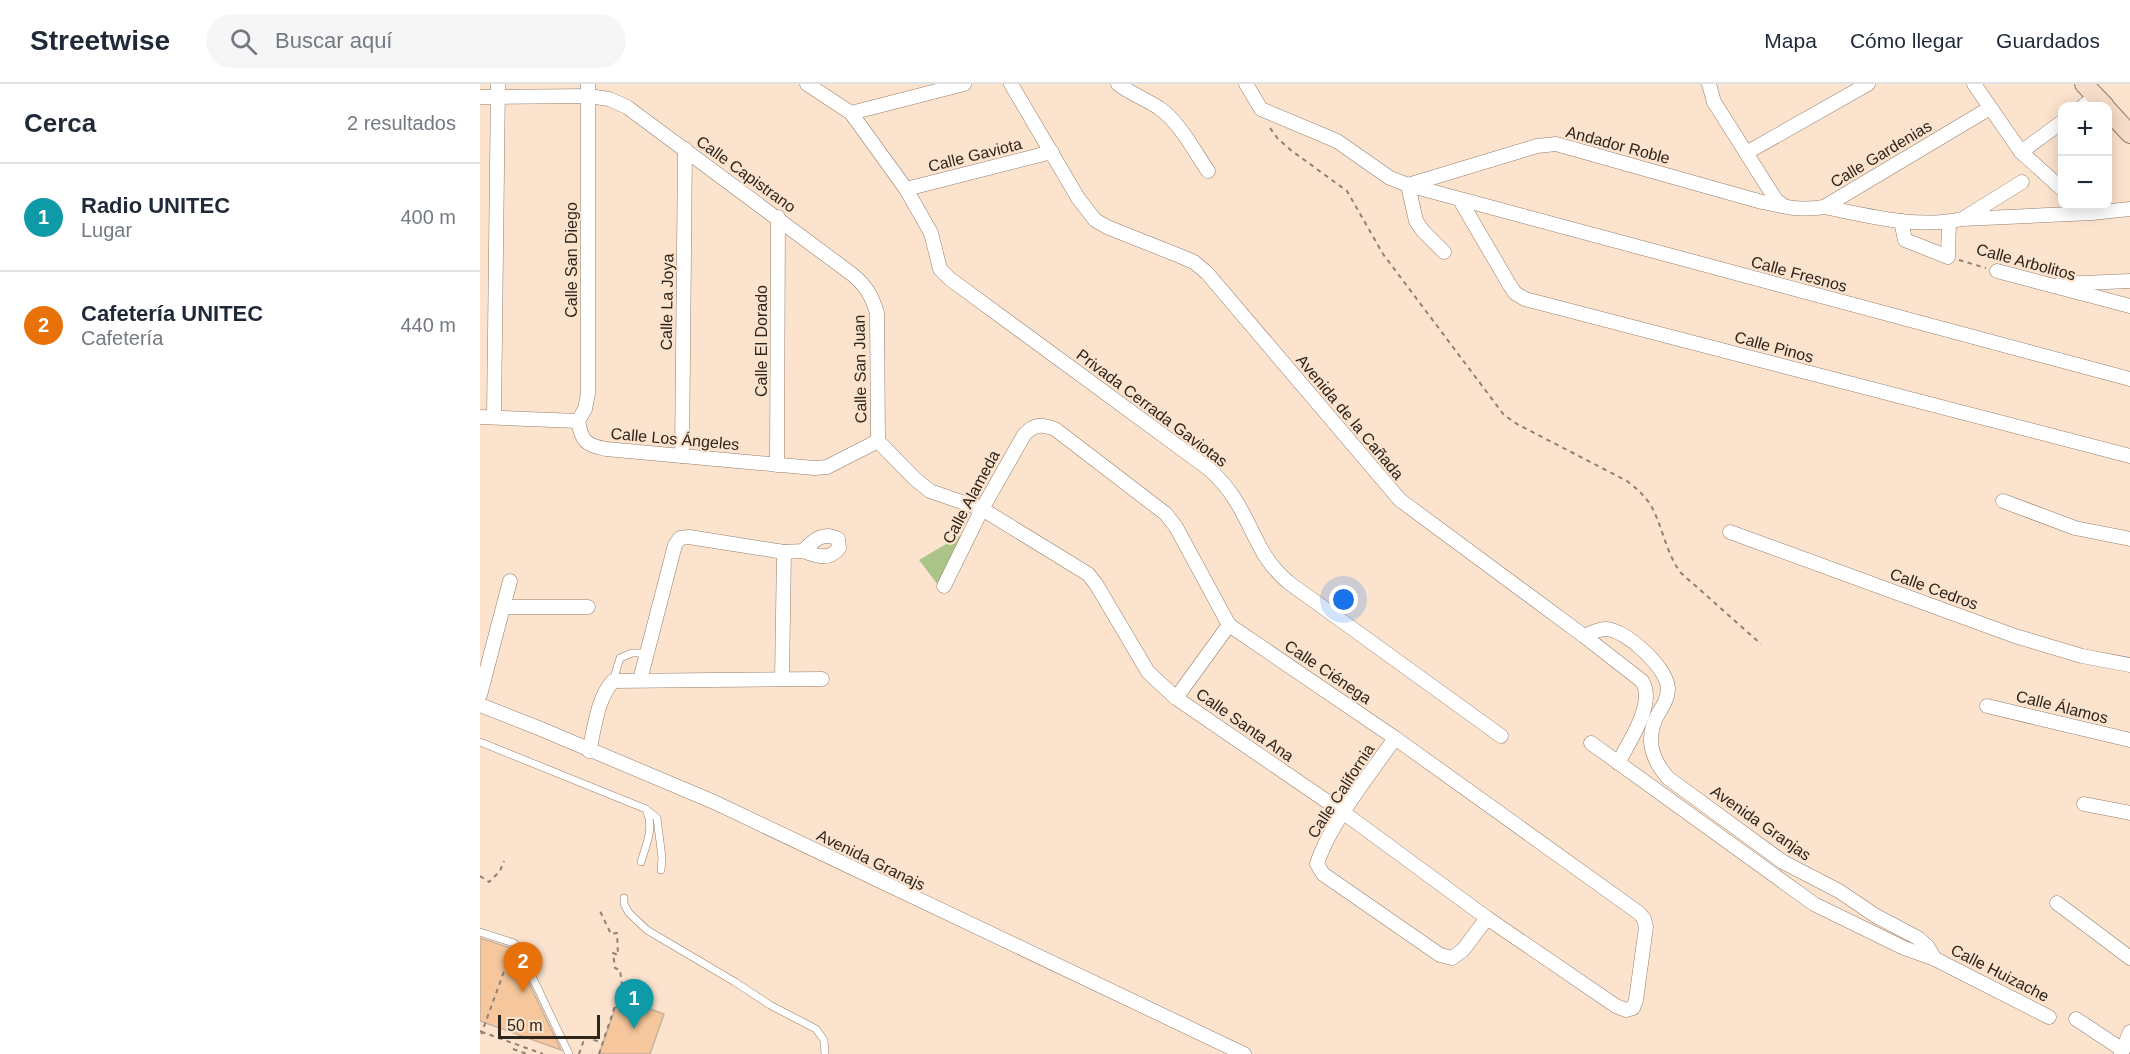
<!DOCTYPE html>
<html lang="es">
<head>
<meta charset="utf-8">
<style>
	:root { --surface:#fff; --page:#f6f6f7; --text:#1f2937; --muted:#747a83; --line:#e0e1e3; --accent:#ea580c }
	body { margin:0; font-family:Helvetica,sans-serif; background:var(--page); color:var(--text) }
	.controls { position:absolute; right:18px; top:18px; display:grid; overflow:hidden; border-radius:12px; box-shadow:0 3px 15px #0003 }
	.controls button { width:54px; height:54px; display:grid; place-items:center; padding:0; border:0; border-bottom:2px solid var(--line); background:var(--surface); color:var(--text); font:30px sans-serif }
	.scale { position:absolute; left:18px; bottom:15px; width:102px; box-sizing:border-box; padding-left:6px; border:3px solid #2d241c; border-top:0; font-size:16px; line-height:21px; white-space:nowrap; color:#2d241c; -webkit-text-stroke:4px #fbe3ce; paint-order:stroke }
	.you { position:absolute; left:864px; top:516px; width:21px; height:21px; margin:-15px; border:4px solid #fff; border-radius:50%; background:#1a73e8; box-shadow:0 0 0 9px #1a73e833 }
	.badge { display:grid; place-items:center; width:39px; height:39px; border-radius:50%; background:var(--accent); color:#fff; font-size:20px; font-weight:700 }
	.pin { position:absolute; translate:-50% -50px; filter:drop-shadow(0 2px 3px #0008) }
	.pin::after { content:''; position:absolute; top:32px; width:21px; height:18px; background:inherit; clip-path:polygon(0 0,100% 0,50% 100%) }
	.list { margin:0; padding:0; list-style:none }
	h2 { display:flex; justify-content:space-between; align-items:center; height:78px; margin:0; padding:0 24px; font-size:26px }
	h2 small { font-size:20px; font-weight:400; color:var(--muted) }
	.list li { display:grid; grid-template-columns:39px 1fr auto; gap:18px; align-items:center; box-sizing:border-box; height:108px; padding:0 24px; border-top:2px solid var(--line) }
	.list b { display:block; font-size:22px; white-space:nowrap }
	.list p { margin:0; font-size:20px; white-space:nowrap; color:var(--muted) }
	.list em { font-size:20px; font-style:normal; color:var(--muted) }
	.icon { flex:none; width:33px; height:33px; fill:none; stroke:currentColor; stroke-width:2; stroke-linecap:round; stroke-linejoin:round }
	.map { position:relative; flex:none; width:1650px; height:970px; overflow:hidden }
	header { display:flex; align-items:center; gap:36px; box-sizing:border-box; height:84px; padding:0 30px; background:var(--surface); border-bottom:2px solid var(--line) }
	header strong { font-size:28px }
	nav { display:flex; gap:33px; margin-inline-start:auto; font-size:21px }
	.search { width:420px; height:54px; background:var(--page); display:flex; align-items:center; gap:15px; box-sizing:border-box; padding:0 21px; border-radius:33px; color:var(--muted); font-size:22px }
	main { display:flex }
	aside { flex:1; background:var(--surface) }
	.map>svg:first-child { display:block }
	.green { fill:#abc48a }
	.building { fill:#f6c79c; stroke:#c9b19d; stroke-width:1.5 }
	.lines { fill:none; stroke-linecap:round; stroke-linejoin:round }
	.lane-casing { stroke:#947e6b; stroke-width:8 }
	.street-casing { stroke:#947e6b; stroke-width:15 }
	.secondary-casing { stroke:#947e6b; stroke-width:20 }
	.path { stroke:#908072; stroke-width:2; stroke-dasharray:4.5 4.5; stroke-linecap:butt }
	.lane { stroke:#fff; stroke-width:7 }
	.street { stroke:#fff; stroke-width:14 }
	.secondary { stroke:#f7ddc9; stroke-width:18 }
	.labels { text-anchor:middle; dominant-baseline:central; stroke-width:4.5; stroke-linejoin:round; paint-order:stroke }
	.street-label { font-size:16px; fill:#2d241c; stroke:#fbe3ce }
</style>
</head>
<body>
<header>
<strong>Streetwise</strong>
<div class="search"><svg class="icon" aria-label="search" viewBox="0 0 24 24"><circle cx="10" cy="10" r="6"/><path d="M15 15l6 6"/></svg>Buscar aquí</div>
<nav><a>Mapa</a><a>Cómo llegar</a><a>Guardados</a></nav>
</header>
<main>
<aside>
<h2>Cerca<small>2 resultados</small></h2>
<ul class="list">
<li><span class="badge" style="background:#0f9aa8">1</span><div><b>Radio UNITEC</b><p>Lugar</p></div><em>400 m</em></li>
<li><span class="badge" style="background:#e8710a">2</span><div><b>Cafetería UNITEC</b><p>Cafetería</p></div><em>440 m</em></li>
</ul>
</aside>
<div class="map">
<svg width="1650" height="970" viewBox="0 0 1650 970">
	<rect width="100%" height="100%" fill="#fbe3ce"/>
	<!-- green -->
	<path class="green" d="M488 447 458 501 439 476Z"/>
	<!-- building -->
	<g class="building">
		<path d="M0 854 31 864 35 870 81 966 0 937Z"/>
		<path d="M139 914 184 930 170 970H119Z"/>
	</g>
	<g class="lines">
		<!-- lane casing -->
		<g class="lane-casing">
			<g id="lane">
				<path d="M133 597 140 574 152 569H167"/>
				<path d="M0 658 166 725 177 734 182 774 181 786"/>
				<path d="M161 778C166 761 174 745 167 728"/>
				<path d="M144 814V820L149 829 167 846 255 898 290 921 336 945 344 956 345 970"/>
				<path d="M0 848 34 859 40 867 89 970"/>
			</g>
		</g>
		<!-- street casing -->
		<g class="street-casing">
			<g id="street">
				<path d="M327 0 371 29 426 105 451 149 460 185 470 195 729 385C739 394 747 403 754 414 775 446 777 471 808 498L1021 652"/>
				<path d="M531 0 598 114 615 136 627 143 700 172 714 178 727 189 920 416 1104 552 1162 597C1176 619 1149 658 1138 679"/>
				<path d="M638 0C651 10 666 15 679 24 698 36 715 68 728 87"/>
				<path d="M766 0 781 25 857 57 910 94 928 101 1650 295"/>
				<path d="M1229 0 1234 18 1296 116 1304 122"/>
				<path d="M1494 0 1541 68 1582 105"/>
				<path d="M0 13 108 12 129 15 147 23 373 191C386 202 392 212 397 229L398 357"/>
				<path d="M1603 22 1616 13"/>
				<path d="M371 29 484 0"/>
				<path d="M1541 68 1582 38"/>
				<path d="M1266 69 1388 0"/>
				<path d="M426 105 572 68"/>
				<path d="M980 116 1029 200 1035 209 1045 215 1650 372"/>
				<path d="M1344 123C1389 132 1437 145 1482 135L1612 129 1650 125"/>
				<path d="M1484 134 1542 98"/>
				<path d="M1421 137 1425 156 1468 173 1469 138"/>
				<path d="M964 168 943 147 936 137 928 101 1057 62 1076 60 1282 118C1307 123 1319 127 1344 123L1510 24"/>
				<path d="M1517 187 1650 222"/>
				<path d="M1580 200 1650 197"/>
				<path d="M0 333 98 337C102 357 105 361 126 365L334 384 347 383 398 357"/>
				<path d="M14 333 18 0"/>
				<path d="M98 337 105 325 108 309V0"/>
				<path d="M398 357 434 394 450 407 502 425 608 490 616 500 668 588 696 614 864 729 1007 834 1136 922 1146 926 1153 924 1156 916 1166 843 1164 835 1159 829 915 654 749 541 696 443 686 430 575 345C561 340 554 340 544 351L502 425 464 502"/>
				<path d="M202 372 205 65"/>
				<path d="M297 381 298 133"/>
				<path d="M1523 417 1595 444 1650 455"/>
				<path d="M1250 448 1535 552 1602 572 1650 581"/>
				<path d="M24 523H108"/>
				<path d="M1104 552C1112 549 1118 545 1126 545 1147 546 1187 584 1188 604 1188 614 1183 622 1178 630 1165 654 1171 674 1188 694L1303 778 1359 807 1396 832 1438 854 1447 862 1455 875"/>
				<path d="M302 594 304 468"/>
				<path d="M160 596 195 461 200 454 209 453 304 468 323 467C334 456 343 447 358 455L359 464C349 477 337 472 323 467"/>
				<path d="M0 611 30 497"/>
				<path d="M696 614 749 541"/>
				<path d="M0 621 61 645 234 718 764 970"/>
				<path d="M1507 622 1650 656"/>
				<path d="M915 654C891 689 849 741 837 780L843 790 960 871 972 874 983 866 1007 834"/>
				<path d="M1111 659 1334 820 1424 864 1455 875 1569 933"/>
				<path d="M109 667C115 643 117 615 133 597L342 595"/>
				<path d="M1604 720 1650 729"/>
				<path d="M1577 819 1650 874"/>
				<path d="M1596 935 1643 966"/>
				<path d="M1641 970 1650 948"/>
			</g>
		</g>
		<!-- secondary casing -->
		<g class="secondary-casing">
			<g id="secondary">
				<path d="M1604 0 1625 22"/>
				<path d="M1628 26 1650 50"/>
			</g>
		</g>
		<!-- path -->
		<g class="path">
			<path d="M790 44 798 55 812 67 867 107 903 170 1024 331 1037 340 1147 397C1156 404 1164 411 1170 420 1183 442 1185 468 1201 489L1281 560"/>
			<path d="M1479 176 1506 184"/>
			<path d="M0 792 9 798 20 787 24 777"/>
			<path d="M30 871 2 948 63 970"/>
			<path d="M0 947 2 948 0 954"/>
			<path d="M33 965 47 970"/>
			<path d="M99 970 105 953 123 959"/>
			<path d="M119 970 142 901 140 886 135 884 133 869 138 871 137 849 131 850 120 827"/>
		</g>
		<!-- lane -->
		<use href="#lane" class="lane"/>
		<!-- street -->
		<use href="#street" class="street"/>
		<!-- secondary -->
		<use href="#secondary" class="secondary"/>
	</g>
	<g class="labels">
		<!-- street labels -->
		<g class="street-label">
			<text transform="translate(1138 61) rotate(15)">Andador Roble</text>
			<text transform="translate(1401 70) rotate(-31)">Calle Gardenias</text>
			<text transform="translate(495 71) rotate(-14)">Calle Gaviota</text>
			<text transform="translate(266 90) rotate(36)">Calle Capistrano</text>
			<text transform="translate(91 176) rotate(-90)">Calle San Diego</text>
			<text transform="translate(1546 178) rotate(15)">Calle Arbolitos</text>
			<text transform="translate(1319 190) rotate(15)">Calle Fresnos</text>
			<text transform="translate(187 218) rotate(-89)">Calle La Joya</text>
			<text transform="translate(281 257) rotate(-90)">Calle El Dorado</text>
			<text transform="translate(1294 263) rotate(15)">Calle Pinos</text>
			<text transform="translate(380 285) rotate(-91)">Calle San Juan</text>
			<text transform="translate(672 324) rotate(37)">Privada Cerrada Gaviotas</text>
			<text transform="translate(870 333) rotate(50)">Avenida de la Cañada</text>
			<text transform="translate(195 355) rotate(5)">Calle Los Ángeles</text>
			<text transform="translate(491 413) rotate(-62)">Calle Alameda</text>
			<text transform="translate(1454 505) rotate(20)">Calle Cedros</text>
			<text transform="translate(848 588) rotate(34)">Calle Ciénega</text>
			<text transform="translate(1582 623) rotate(14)">Calle Álamos</text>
			<text transform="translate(765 641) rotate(35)">Calle Santa Ana</text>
			<text transform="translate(861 707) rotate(-57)">Calle California</text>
			<text transform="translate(1281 739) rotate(35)">Avenida Granjas</text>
			<text transform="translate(391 776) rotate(26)">Avenida Granajs</text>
			<text transform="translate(1520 889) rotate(27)">Calle Huizache</text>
		</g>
	</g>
</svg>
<div class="controls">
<button>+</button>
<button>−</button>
</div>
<div class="scale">50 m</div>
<div class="you"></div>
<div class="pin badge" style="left:154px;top:945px;background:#0f9aa8">1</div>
<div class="pin badge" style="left:43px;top:908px;background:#e8710a">2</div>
</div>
</main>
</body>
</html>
